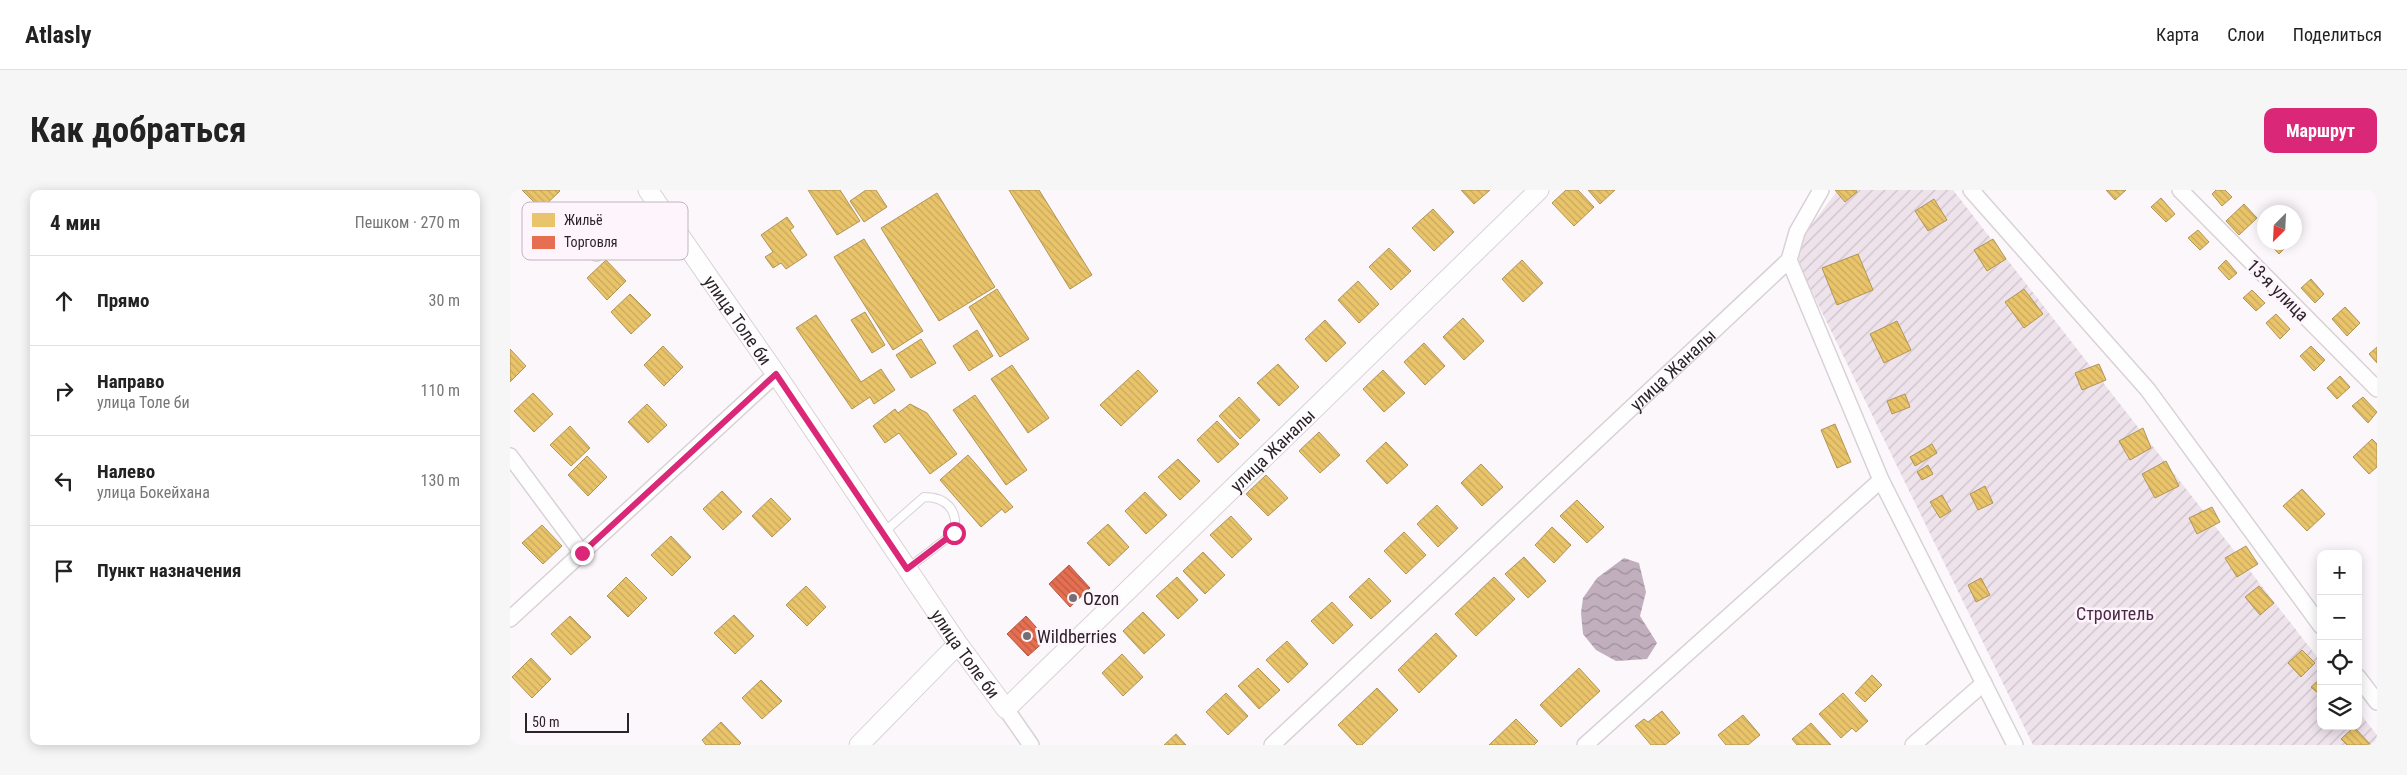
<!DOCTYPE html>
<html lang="ru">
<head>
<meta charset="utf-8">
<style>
	:root { --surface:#fff; --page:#f6f6f6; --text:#222; --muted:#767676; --line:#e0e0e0; --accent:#db2777 }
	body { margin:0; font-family:"Roboto Condensed",sans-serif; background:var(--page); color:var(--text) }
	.controls { position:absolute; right:15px; bottom:15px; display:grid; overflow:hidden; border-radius:10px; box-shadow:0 2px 12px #0003 }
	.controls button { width:45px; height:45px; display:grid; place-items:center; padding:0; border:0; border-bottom:1px solid var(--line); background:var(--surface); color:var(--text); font:25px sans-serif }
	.compass { position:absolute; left:1747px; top:15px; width:45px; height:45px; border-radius:50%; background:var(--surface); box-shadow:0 2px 12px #0003; rotate:204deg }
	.scale { position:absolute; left:15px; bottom:12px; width:104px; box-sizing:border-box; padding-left:5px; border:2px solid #2c242a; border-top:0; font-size:14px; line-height:18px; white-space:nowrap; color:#2c242a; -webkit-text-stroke:4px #fef5fc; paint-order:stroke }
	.stop { position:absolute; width:15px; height:15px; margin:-11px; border:4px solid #db2777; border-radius:50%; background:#fff }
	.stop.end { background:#db2777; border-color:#fff; box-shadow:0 1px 5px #0008 }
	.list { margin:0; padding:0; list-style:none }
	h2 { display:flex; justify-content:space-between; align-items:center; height:65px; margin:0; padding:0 20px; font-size:21px }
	h2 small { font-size:16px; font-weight:400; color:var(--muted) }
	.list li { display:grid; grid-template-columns:32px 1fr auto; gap:15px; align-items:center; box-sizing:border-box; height:90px; padding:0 20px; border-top:1px solid var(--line) }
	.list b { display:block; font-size:19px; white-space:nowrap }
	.list p { margin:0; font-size:16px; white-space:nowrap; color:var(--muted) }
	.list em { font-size:16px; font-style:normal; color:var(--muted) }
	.icon { flex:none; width:28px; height:28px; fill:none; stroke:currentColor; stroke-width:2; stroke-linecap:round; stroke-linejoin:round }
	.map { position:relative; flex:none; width:1867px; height:555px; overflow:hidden; border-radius:10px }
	header { display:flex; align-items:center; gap:30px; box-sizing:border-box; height:70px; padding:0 25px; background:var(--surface); border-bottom:1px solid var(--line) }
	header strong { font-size:24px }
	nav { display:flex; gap:28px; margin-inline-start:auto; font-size:18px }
	.intro { display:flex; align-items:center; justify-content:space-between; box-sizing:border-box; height:120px; padding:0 30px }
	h1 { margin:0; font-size:35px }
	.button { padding:12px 22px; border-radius:10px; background:var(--accent); color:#fff; font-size:18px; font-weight:700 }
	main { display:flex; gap:30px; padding:0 30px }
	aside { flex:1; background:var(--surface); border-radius:10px; box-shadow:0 2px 12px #0003 }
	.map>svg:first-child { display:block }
	.garden { fill:url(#garden-furrows) }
	.water { fill:url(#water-waves) }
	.homes { fill:url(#homes-back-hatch); stroke:#b09457 }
	.shops { fill:url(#shops-back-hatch); stroke:#af5845 }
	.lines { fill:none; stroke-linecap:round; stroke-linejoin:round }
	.service-casing { stroke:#d8d2d7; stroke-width:10 }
	.minor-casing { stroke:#d8d2d7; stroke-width:18 }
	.tertiary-casing { stroke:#d8d2d7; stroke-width:21 }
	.service { stroke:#fffefe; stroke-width:8 }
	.minor { stroke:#fffefe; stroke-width:15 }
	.tertiary { stroke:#fffefe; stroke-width:19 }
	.route { stroke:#db2777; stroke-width:6 }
	.poi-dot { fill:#756e73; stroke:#fef5fc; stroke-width:2 }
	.labels { text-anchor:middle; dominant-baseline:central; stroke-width:5; stroke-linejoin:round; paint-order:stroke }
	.street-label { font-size:18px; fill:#2c242a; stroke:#fef5fc }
	.poi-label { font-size:18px; fill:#2c242a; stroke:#fef5fc; text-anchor:start }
	.park-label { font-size:18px; fill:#4c2847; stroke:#fef5fc }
	.key { fill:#fef5fc; stroke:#bfb6bd; stroke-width:1 }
	.key-label { font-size:14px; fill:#2c242a }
</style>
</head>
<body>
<header>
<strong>Atlasly</strong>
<nav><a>Карта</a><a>Слои</a><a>Поделиться</a></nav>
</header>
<div class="intro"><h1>Как добраться</h1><a class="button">Маршрут</a></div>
<main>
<aside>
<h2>4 мин<small>Пешком · 270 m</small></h2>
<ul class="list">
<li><svg class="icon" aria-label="ahead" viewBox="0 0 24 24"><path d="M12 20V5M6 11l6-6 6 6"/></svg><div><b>Прямо</b></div><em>30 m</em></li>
<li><svg class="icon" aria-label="right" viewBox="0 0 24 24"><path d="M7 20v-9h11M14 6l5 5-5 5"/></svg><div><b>Направо</b><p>улица Толе би</p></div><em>110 m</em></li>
<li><svg class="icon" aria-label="left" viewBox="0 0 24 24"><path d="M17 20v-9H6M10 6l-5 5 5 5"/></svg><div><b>Налево</b><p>улица Бокейхана</p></div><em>130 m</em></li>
<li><svg class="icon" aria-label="arrive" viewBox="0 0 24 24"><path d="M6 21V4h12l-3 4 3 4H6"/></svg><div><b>Пункт назначения</b></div></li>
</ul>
</aside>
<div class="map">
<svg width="1867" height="555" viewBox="0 0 1867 555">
	<defs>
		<pattern id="garden-furrows" width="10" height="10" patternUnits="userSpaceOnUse" patternTransform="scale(1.25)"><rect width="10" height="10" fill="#eee2eb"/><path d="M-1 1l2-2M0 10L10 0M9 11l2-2" fill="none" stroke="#ccc2ca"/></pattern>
		<pattern id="water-waves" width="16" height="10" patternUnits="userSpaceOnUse" patternTransform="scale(1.25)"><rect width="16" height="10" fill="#c2afbe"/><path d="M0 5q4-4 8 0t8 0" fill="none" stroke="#9e8e9b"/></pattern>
		<pattern id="homes-back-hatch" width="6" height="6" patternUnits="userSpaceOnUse" patternTransform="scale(1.25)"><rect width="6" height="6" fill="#e9c46a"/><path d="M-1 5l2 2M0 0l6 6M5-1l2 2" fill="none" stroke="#c8a85c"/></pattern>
		<pattern id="shops-back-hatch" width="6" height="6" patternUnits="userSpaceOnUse" patternTransform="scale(1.25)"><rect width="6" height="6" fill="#e76f51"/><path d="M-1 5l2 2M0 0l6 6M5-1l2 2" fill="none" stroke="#bb5b43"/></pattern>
	</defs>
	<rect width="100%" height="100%" fill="#fcf7fb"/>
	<!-- garden -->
	<path class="garden" d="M1328 0H1443L1811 472V536H1848V521L1867 545V555H1523L1288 73 1293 46Z"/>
	<!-- water -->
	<path class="water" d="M1114 368 1129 373 1136 402 1130 426 1147 453 1137 469 1106 471 1086 460 1073 444 1071 423 1073 408 1087 388Z"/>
	<!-- homes -->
	<g class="homes">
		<path d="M12 0H49L50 1 31 19Z"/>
		<path d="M298 0H330L350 31 327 45Z"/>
		<path d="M356 0H366L377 17 354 32 340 11Z"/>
		<path d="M499 0H529L582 85 560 99Z"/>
		<path d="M951 0H980L964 14Z"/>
		<path d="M1056 0H1068L1084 17 1064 36 1042 13Z"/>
		<path d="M1078 0H1105L1090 14Z"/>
		<path d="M1325 0H1346L1347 2 1335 12Z"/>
		<path d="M1596 0H1616L1605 10Z"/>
		<path d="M1706 0H1715L1722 7 1712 16 1702 4Z"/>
		<path d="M427 3 485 97 429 131 371 38Z"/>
		<path d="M1651 8 1665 24 1656 32 1641 17Z"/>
		<path d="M1424 9 1437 30 1418 41 1405 21Z"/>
		<path d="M1734 14 1747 28 1729 45 1716 31Z"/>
		<path d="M923 19 944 42 924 61 902 38Z"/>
		<path d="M277 27 284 37 280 40 297 65 276 79 271 73 263 78 255 67 263 62 251 45Z"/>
		<path d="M1688 40 1699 52 1690 60 1678 48Z"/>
		<path d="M354 49 413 141 383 160 324 67Z"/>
		<path d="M1483 49 1496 69 1477 81 1464 60Z"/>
		<path d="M1758 52H1781L1769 64Z"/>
		<path d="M879 58 901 81 881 100 859 77Z"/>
		<path d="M1348 64 1363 100 1327 115 1312 78Z"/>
		<path d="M96 70 116 91 97 110 77 88Z"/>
		<path d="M1012 70 1033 93 1013 112 992 89Z"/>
		<path d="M1716 70 1727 83 1719 90 1708 78Z"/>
		<path d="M1801 89 1814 104 1805 113 1791 98Z"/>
		<path d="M848 91 869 114 849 133 828 110Z"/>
		<path d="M487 99 519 149 490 167 459 117Z"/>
		<path d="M1514 99 1533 124 1514 138 1495 112Z"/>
		<path d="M1742 100 1755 113 1746 121 1733 108Z"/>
		<path d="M120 104 141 125 121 144 101 122Z"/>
		<path d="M1835 117 1850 133 1837 146 1822 129Z"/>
		<path d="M355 122 375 155 362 163 341 130Z"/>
		<path d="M1766 124 1780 139 1770 149 1756 133Z"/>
		<path d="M306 125 351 192 371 179 385 200 364 214 360 207 342 219 286 138Z"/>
		<path d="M953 128 974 151 954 170 933 147Z"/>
		<path d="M815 130 836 153 816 172 795 149Z"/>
		<path d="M1387 131 1401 160 1374 173 1360 144Z"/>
		<path d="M467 140 483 166 459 181 443 156Z"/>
		<path d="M411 149 426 173 401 188 386 165Z"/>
		<path d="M914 153 935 176 915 195 894 172Z"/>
		<path d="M153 156 173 177 154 196 134 175Z"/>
		<path d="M1801 156 1815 170 1804 181 1790 166Z"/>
		<path d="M1867 157V173L1859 164Z"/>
		<path d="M0 159 16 176 0 192Z"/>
		<path d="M768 174 789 197 769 216 747 193Z"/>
		<path d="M1589 174 1596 190 1572 200 1565 183Z"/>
		<path d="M502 175 539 228 518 243 481 189Z"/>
		<path d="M628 180 648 201 611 236 590 215Z"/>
		<path d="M873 180 895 203 874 222 853 199Z"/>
		<path d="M1830 186 1840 197 1827 209 1817 198Z"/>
		<path d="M23 203 43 224 24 242 4 221Z"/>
		<path d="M1395 204 1400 217 1382 224 1377 211Z"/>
		<path d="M465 205 517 280 496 295 443 220Z"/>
		<path d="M729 207 750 230 730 249 709 226Z"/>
		<path d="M1853 207 1867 222 1858 233 1842 216Z"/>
		<path d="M137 214 157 235 138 253 118 232Z"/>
		<path d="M400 214 417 223 447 264 420 284 389 243 375 253 363 236 385 219 388 223Z"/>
		<path d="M707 231 729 254 708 273 687 250Z"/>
		<path d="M1325 234 1341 272 1327 278 1311 240Z"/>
		<path d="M60 236 80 258 61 276 40 255Z"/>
		<path d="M1633 238 1641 258 1620 270 1609 251Z"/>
		<path d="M809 242 830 265 810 283 789 261Z"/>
		<path d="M1862 249 1867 254V277L1859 284 1843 267Z"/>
		<path d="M876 252 898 275 877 294 856 271Z"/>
		<path d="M1422 254 1427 263 1405 276 1400 267Z"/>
		<path d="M458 265 503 317 495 323 492 319 471 337 430 290Z"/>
		<path d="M77 266 97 287 78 306 58 285Z"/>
		<path d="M668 269 690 291 670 310 648 287Z"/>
		<path d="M1656 271 1669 296 1645 308 1632 284Z"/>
		<path d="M971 274 993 297 972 316 951 293Z"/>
		<path d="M1418 275 1423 284 1412 290 1407 282Z"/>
		<path d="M756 285 778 308 758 326 736 304Z"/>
		<path d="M1475 296 1483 313 1468 320 1460 304Z"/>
		<path d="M1792 299 1815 324 1797 341 1773 316Z"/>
		<path d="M212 301 232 322 213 340 193 319Z"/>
		<path d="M635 302 657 325 636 344 615 321Z"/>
		<path d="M1432 305 1441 321 1430 328 1420 312Z"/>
		<path d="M261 308 281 329 262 347 242 326Z"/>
		<path d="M1067 310 1094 337 1077 353 1050 326Z"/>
		<path d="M927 315 948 338 928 357 907 334Z"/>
		<path d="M1702 317 1710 332 1687 344 1679 328Z"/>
		<path d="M721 326 742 349 722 368 700 345Z"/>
		<path d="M598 334 619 357 599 376 577 353Z"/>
		<path d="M32 335 52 356 33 374 12 353Z"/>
		<path d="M1042 337 1061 355 1044 373 1025 355Z"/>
		<path d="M894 342 916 365 896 384 874 361Z"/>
		<path d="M161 346 181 367 162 386 141 365Z"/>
		<path d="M1736 356 1748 374 1727 387 1715 368Z"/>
		<path d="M693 362 715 385 695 404 673 381Z"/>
		<path d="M1014 367 1036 391 1018 408 995 384Z"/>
		<path d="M116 387 137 408 118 427 97 406Z"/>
		<path d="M667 387 688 410 668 429 646 406Z"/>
		<path d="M984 387 1005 409 966 446 945 424Z"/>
		<path d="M859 388 881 411 861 429 839 407Z"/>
		<path d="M1471 388 1480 405 1466 412 1458 395Z"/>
		<path d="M296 396 316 417 297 436 276 415Z"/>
		<path d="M1749 396 1764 413 1750 425 1735 407Z"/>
		<path d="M822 412 843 435 823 454 801 431Z"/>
		<path d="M633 422 655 445 634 464 613 441Z"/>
		<path d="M224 425 244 446 225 464 204 443Z"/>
		<path d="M60 426 81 447 61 465 41 444Z"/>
		<path d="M926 443 947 466 909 503 888 480Z"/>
		<path d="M777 451 798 474 778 493 756 470Z"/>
		<path d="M1792 460 1805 473 1791 487 1778 473Z"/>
		<path d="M612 464 633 487 613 506 592 483Z"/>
		<path d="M21 468 41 489 22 508 2 487Z"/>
		<path d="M748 478 770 500 749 519 728 496Z"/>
		<path d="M1069 478 1090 501 1051 537 1030 515Z"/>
		<path d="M1362 485 1372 495 1355 512 1345 503Z"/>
		<path d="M1811 488V506L1801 497Z"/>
		<path d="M251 490 272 511 252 529 232 508Z"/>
		<path d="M867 498 888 520 852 555H847L828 535Z"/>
		<path d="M716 503 738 526 718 545 696 522Z"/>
		<path d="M1333 503 1358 531 1346 542 1342 538 1331 548 1309 524Z"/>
		<path d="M1152 521 1170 543 1155 555H1141L1125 536 1134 529 1138 532Z"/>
		<path d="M1233 525 1250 545 1238 555H1216L1208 545Z"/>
		<path d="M1006 529 1028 551 1024 555H979Z"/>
		<path d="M211 532 231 553 229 555H196L192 550Z"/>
		<path d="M1301 533 1321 555H1287L1282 549Z"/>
		<path d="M1844 537 1861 555H1837L1831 549Z"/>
		<path d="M666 544 676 555H654Z"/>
	</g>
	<!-- shops -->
	<g class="shops">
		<path d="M559 375 580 398 560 417 539 394Z"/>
		<path d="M516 426 537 449 518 466 497 444Z"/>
	</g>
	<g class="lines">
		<!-- service casing -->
		<g class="service-casing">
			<path id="service" d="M373 343 414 307C436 307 449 320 444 343L397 379"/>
		</g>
		<!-- minor casing -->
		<g class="minor-casing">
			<g id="minor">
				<path d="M1311 0 1287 42 1279 70 1371 290 1505 555"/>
				<path d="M1461 0 1638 200 1811 436"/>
				<path d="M1670 0 1867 199"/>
				<path d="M86 63 151 18"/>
				<path d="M0 266 72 363"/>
				<path d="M0 429 266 184"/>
				<path d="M1848 487 1867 512"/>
				<path d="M496 519 521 555"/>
				<path id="s1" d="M762 555 1279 70"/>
				<path d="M1075 555 1371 290"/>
				<path d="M1403 555 1474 493"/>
			</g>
		</g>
		<!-- tertiary casing -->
		<g class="tertiary-casing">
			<g id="tertiary">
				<path id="s2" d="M138 0 266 184 448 454 496 519 1029 0"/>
				<path d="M349 555 448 454"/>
			</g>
		</g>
		<!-- service -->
		<use href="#service" class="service"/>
		<!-- minor -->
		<use href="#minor" class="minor"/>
		<!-- tertiary -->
		<use href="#tertiary" class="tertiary"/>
	</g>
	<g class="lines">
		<!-- route -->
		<path class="route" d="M72 363 266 184 397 379 444 343"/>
	</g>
	<!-- markers -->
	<g class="poi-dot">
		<circle cx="563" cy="408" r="5"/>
		<circle cx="517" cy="446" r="5"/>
	</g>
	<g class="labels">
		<!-- street labels -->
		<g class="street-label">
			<text transform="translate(1768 100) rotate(45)">13-я улица</text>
			<text stroke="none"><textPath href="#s2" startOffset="158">улица Толе би</textPath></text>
			<text stroke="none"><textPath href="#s1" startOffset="549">улица Жаналы</textPath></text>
			<text stroke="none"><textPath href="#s2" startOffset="1002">улица Жаналы</textPath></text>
			<text stroke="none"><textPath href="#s2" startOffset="562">улица Толе би</textPath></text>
		</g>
		<!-- poi labels -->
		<g class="poi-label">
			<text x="573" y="408">Ozon</text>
			<text x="527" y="446">Wildberries</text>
		</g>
		<!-- park labels -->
		<g class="park-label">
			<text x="1605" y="423">Строитель</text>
		</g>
	</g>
	<!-- legend -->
	<rect x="12" y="12" width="166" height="58" rx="8" class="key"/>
	<rect x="22" y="23" width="23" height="14" fill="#e9c46a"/>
	<rect x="22" y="46" width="23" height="13" fill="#e76f51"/>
	<g class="key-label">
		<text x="54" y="35">Жильё</text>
		<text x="54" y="57">Торговля</text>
	</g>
</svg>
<div class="controls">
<button>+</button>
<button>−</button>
<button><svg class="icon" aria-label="locate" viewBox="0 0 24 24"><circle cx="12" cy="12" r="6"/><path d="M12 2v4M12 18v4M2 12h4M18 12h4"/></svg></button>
<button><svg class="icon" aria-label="layers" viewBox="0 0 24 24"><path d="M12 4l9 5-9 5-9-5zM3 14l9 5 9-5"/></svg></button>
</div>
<svg class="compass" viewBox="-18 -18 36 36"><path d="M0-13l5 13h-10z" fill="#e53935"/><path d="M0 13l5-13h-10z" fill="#767676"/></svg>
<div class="scale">50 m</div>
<div class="stop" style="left:444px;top:343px"></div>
<div class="stop end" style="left:72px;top:363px"></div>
</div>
</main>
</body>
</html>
